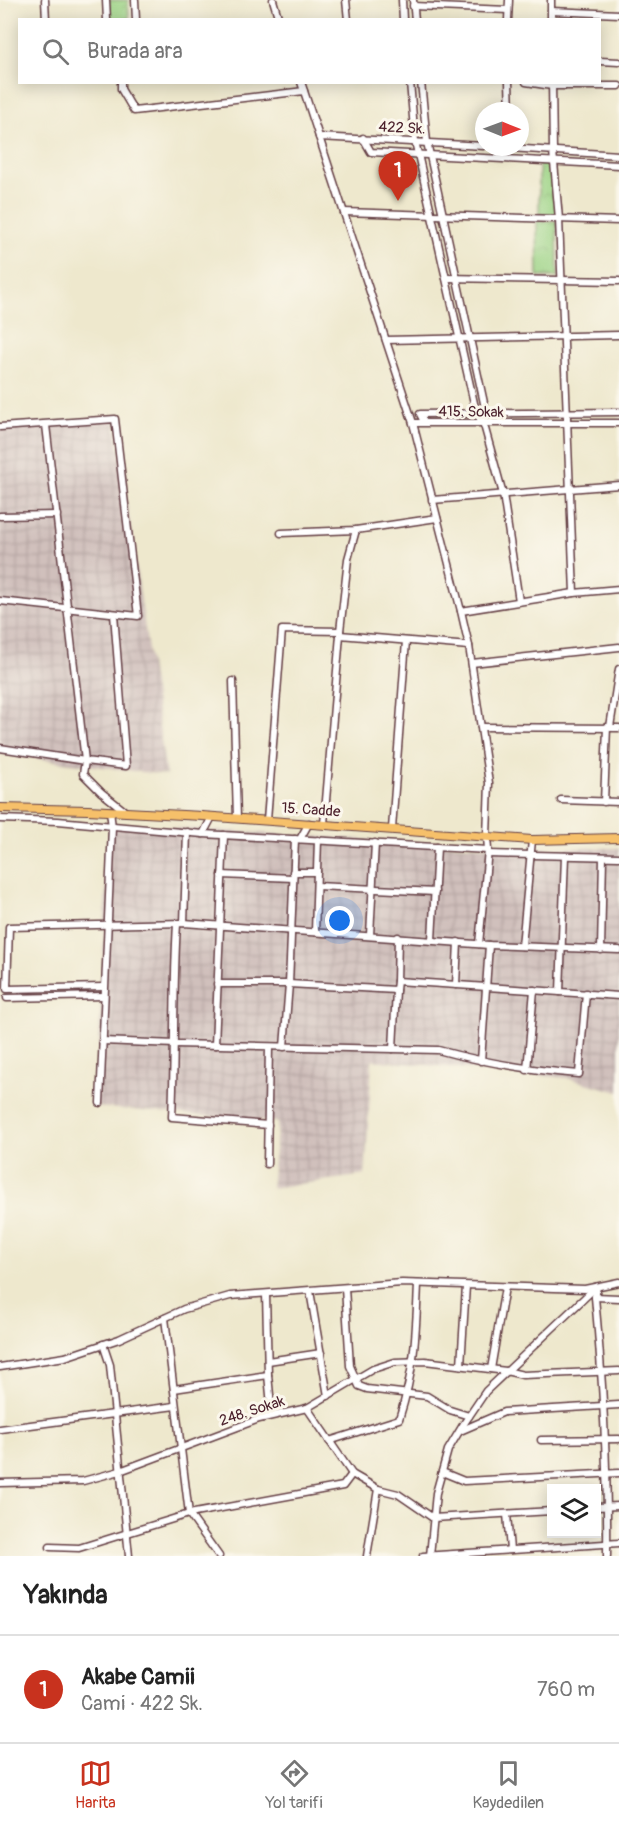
<!DOCTYPE html>
<html lang="tr">
<head>
<meta charset="utf-8">
<style>
	:root { --surface:#fff; --page:#f6f6f6; --text:#222; --muted:#767676; --line:#e0e0e0; --accent:#c8321e }
	body { margin:0; font-family:Pangolin,sans-serif; background:var(--page); color:var(--text) }
	.controls { position:absolute; right:18px; bottom:18px; display:grid; overflow:hidden; border-radius:0px; box-shadow:0 3px 15px #0003 }
	.controls button { width:54px; height:54px; display:grid; place-items:center; padding:0; border:0; border-bottom:2px solid var(--line); background:var(--surface); color:var(--text); font:30px sans-serif }
	.compass { position:absolute; left:475px; top:102px; width:54px; height:54px; border-radius:50%; background:var(--surface); box-shadow:0 3px 15px #0003; rotate:91deg }
	.you { position:absolute; left:340px; top:921px; width:21px; height:21px; margin:-15px; border:4px solid #fff; border-radius:50%; background:#1a73e8; box-shadow:0 0 0 9px #1a73e833 }
	.badge { display:grid; place-items:center; width:39px; height:39px; border-radius:50%; background:var(--accent); color:#fff; font-size:20px; font-weight:700 }
	.pin { position:absolute; translate:-50% -50px; filter:drop-shadow(0 2px 3px #0008) }
	.pin::after { content:''; position:absolute; top:32px; width:21px; height:18px; background:inherit; clip-path:polygon(0 0,100% 0,50% 100%) }
	.list { margin:0; padding:0; list-style:none }
	h2 { display:flex; justify-content:space-between; align-items:center; height:78px; margin:0; padding:0 24px; font-size:26px }
	h2 small { font-size:20px; font-weight:400; color:var(--muted) }
	.list li { display:grid; grid-template-columns:39px 1fr auto; gap:18px; align-items:center; box-sizing:border-box; height:108px; padding:0 24px; border-top:2px solid var(--line) }
	.list b { display:block; font-size:22px; white-space:nowrap }
	.list p { margin:0; font-size:20px; white-space:nowrap; color:var(--muted) }
	.list em { font-size:20px; font-style:normal; color:var(--muted) }
	.icon { flex:none; width:33px; height:33px; fill:none; stroke:currentColor; stroke-width:2; stroke-linecap:round; stroke-linejoin:round }
	.map { position:relative; flex:none; width:619px; height:1556px; overflow:hidden }
	.search { position:absolute; background:var(--surface); box-shadow:0 3px 15px #0003; left:18px; right:18px; top:18px; height:66px; display:flex; align-items:center; gap:15px; box-sizing:border-box; padding:0 21px; border-radius:0px; color:var(--muted); font-size:22px }
	.sheet { height:186px; background:var(--surface) }
	nav { display:flex; justify-content:space-around; align-items:center; box-sizing:border-box; height:84px; border-top:2px solid var(--line); background:var(--surface); font-size:16px; color:var(--muted) }
	nav a { display:grid; justify-items:center; gap:3px }
	nav .on { color:var(--accent) }
	.map>svg:first-child { display:block }
	.industrial { fill:url(#industrial-grid) }
	.park { fill:url(#park-crowns); stroke:#737958; stroke-width:1.5 }
	.lines { fill:none; stroke-linecap:round; stroke-linejoin:round }
	.minor-casing { stroke:#633d43; stroke-width:9 }
	.major-casing { stroke:#633d43; stroke-width:10 }
	.minor { stroke:#fff; stroke-width:6 }
	.major { stroke:#f6c06b; stroke-width:8 }
	.labels { text-anchor:middle; dominant-baseline:central; stroke-width:6; stroke-linejoin:round; paint-order:stroke }
	.street-label { font-size:15px; fill:#4a1f2b; stroke:#fbf7ec }
</style>
</head>
<body>
<div class="map">
<svg width="619" height="1556" viewBox="0 0 619 1556">
	<defs>
		<pattern id="industrial-grid" width="8" height="8" patternUnits="userSpaceOnUse" patternTransform="scale(1.5)"><rect width="8" height="8" fill="#d0c0bc"/><path d="M0 4h8M4 0v8" fill="none" stroke="#b4a5a2"/></pattern>
		<pattern id="park-crowns" width="20" height="18" patternUnits="userSpaceOnUse" patternTransform="scale(1.5)"><rect width="20" height="18" fill="#9cd385"/><path d="M2 6a3 3 0 1 1 6 0M12 15a3 3 0 1 1 6 0" fill="none" stroke="#88b573"/></pattern>
	</defs>
	<rect width="100%" height="100%" fill="#fbf7ec"/>
	<filter id="ink" filterUnits="userSpaceOnUse"><feTurbulence type="fractalNoise" baseFrequency=".0167" numOctaves="2"/><feDisplacementMap in="SourceGraphic" scale="12" xChannelSelector="R" yChannelSelector="G"/><feConvolveMatrix kernelMatrix="1 2 1 2 8 2 1 2 1" color-interpolation-filters="sRGB"/></filter>
	<filter id="wash" filterUnits="userSpaceOnUse"><feTurbulence type="fractalNoise" baseFrequency=".008" numOctaves="4" result="noise"/><feDisplacementMap in="SourceGraphic" scale="24" xChannelSelector="R" yChannelSelector="G"/><feGaussianBlur stdDeviation="1.35" result="paint"/><feColorMatrix in="noise" values="0 0 0 0 0 0 0 0 0 0 0 0 0 0 0 0 0 1.4 0 .05"/><feComposite in="paint" operator="in"/></filter>
	<g filter="url(#wash)">
		<rect width="100%" height="100%" fill="#eee8cd"/>
		<!-- industrial -->
		<g class="industrial">
			<path d="M115 419 166 775 0 754V427Z"/>
			<path d="M109 824 508 848H619V1092L567 1078 372 1060 365 1175 271 1188 278 1122 96 1107Z"/>
		</g>
		<!-- park -->
		<g class="park">
			<path d="M109 0H128L129 19H110Z"/>
			<path d="M539 163 553 164 557 215 539 214Z"/>
			<path d="M537 221H557L558 277H538Z"/>
		</g>
	</g>
	<g filter="url(#ink)">
		<g class="lines">
			<!-- minor casing -->
			<g class="minor-casing">
				<g id="minor">
					<path d="M45 0 46 20"/>
					<path d="M106 0 107 20"/>
					<path d="M135 0 136 20"/>
					<path d="M273 0 279 20"/>
					<path d="M346 0 348 20"/>
					<path d="M402 0 403 20"/>
					<path d="M413 0 415 20"/>
					<path d="M551 0V20"/>
					<path d="M413 6 508 10"/>
					<path d="M551 11 619 14"/>
					<path d="M508 20 509 0"/>
					<path d="M600 61 619 62"/>
					<path d="M121 82V89L134 111 304 91"/>
					<path d="M301 82 413 423 461 611 469 646 489 783 487 836 488 850 479 944"/>
					<path d="M410 82 415 141 476 412 484 425 503 494 519 601"/>
					<path d="M421 82 427 142 486 412 484 425"/>
					<path d="M509 82 510 111"/>
					<path d="M526 82 552 86H619"/>
					<path d="M552 82 553 151 559 219 574 593"/>
					<path d="M319 137 484 146"/>
					<path d="M363 138 371 152 619 165"/>
					<path d="M495 147 619 155"/>
					<path d="M344 212 619 221"/>
					<path d="M446 278 619 281"/>
					<path d="M386 340 619 335"/>
					<path d="M424 422 420 414 619 412"/>
					<path d="M413 423H619"/>
					<path d="M46 425 85 761 126 766 114 614"/>
					<path d="M0 427 115 419 138 616 0 601"/>
					<path d="M432 500 619 485"/>
					<path d="M0 516 57 515"/>
					<path d="M281 533 356 530 437 518"/>
					<path d="M461 611 574 593 619 589"/>
					<path d="M340 631 348 559 356 530"/>
					<path d="M472 663 619 647"/>
					<path d="M233 681 237 818"/>
					<path d="M481 727 619 728"/>
					<path d="M610 727 619 669"/>
					<path d="M0 748 85 761 83 774 101 792 126 812"/>
					<path d="M561 800 619 802"/>
					<path d="M604 802 607 727"/>
					<path d="M0 819 58 821 203 834 488 850"/>
					<path d="M267 820 282 630 340 631V635L469 646"/>
					<path d="M324 824 340 635"/>
					<path d="M392 829 406 641"/>
					<path d="M203 834 212 817"/>
					<path d="M300 839 309 823"/>
					<path d="M488 854 619 857"/>
					<path d="M293 872H317"/>
					<path d="M222 875 293 878"/>
					<path d="M317 886 435 892"/>
					<path d="M184 923 187 832"/>
					<path d="M177 924C173 988 175 1052 172 1117L268 1125"/>
					<path d="M315 932 318 840"/>
					<path d="M370 935 375 843"/>
					<path d="M432 940 437 847"/>
					<path d="M522 946 532 840"/>
					<path d="M601 950 603 857"/>
					<path d="M397 981 398 937"/>
					<path d="M217 984H289L396 990 397 981 619 996"/>
					<path d="M456 985 458 942"/>
					<path d="M104 987 7 989 9 927 184 923 489 945 619 950"/>
					<path d="M560 992 565 856"/>
					<path d="M7 998 104 996"/>
					<path d="M102 1041 175 1044 438 1050C485 1063 531 1070 579 1074L586 993"/>
					<path d="M215 1045 224 835"/>
					<path d="M284 1047 289 984 295 839"/>
					<path d="M393 1049 396 990"/>
					<path d="M481 1061 489 945"/>
					<path d="M527 1070 534 990"/>
					<path d="M100 1103 112 827 110 811"/>
					<path d="M267 1164 269 1047"/>
					<path d="M597 1287 595 1297C603 1383 608 1469 607 1556"/>
					<path d="M345 1288 350 1366 359 1386 367 1389 427 1396 450 1410 469 1416"/>
					<path d="M310 1291 328 1396"/>
					<path d="M266 1294 268 1375 272 1415"/>
					<path d="M595 1297 619 1298"/>
					<path d="M165 1318 189 1514 219 1556"/>
					<path d="M103 1344 110 1365 129 1556"/>
					<path d="M268 1361 321 1353"/>
					<path d="M461 1365 466 1286"/>
					<path d="M0 1367 65 1357 119 1339 184 1309 230 1296 402 1283 585 1289 619 1282"/>
					<path d="M491 1369 505 1287"/>
					<path d="M174 1389 268 1375"/>
					<path d="M307 1408 352 1474 378 1489 398 1494 433 1518 552 1511"/>
					<path d="M0 1429 175 1406"/>
					<path d="M460 1431 504 1412 619 1405"/>
					<path d="M541 1440 619 1439"/>
					<path d="M329 1441 399 1419C415 1370 416 1334 418 1284"/>
					<path d="M442 1472 464 1481 619 1473"/>
					<path d="M0 1483 83 1481 120 1471 259 1419 307 1408 373 1369 395 1362 425 1361 506 1371 523 1375 619 1371"/>
					<path d="M596 1507 619 1506"/>
					<path d="M507 1514 510 1550"/>
					<path d="M50 1547 79 1548 189 1514 343 1486 352 1474"/>
					<path d="M367 1556 378 1489"/>
					<path d="M423 1556 619 1543"/>
					<path d="M430 1556 436 1493 448 1450 463 1425 486 1391 596 1287"/>
				</g>
			</g>
			<!-- major casing -->
			<g class="major-casing">
				<path id="major" d="M0 808 88 810 202 816 532 840 619 838"/>
			</g>
			<!-- minor -->
			<use href="#minor" class="minor"/>
			<!-- major -->
			<use href="#major" class="major"/>
		</g>
	</g>
	<g class="labels">
		<!-- street labels -->
		<g class="street-label">
			<text transform="translate(402 128) rotate(3)">422 Sk.</text>
			<text transform="translate(471 412) rotate(1)">415. Sokak</text>
			<text transform="translate(311 810) rotate(4)">15. Cadde</text>
			<text transform="translate(252 1411) rotate(-18)">248. Sokak</text>
		</g>
	</g>
</svg>
<div class="controls">
<button><svg class="icon" aria-label="layers" viewBox="0 0 24 24"><path d="M12 4l9 5-9 5-9-5zM3 14l9 5 9-5"/></svg></button>
</div>
<svg class="compass" viewBox="-18 -18 36 36"><path d="M0-13l5 13h-10z" fill="#e53935"/><path d="M0 13l5-13h-10z" fill="#767676"/></svg>
<div class="you"></div>
<div class="pin badge" style="left:398px;top:201px">1</div>
<div class="search"><svg class="icon" aria-label="search" viewBox="0 0 24 24"><circle cx="10" cy="10" r="6"/><path d="M15 15l6 6"/></svg>Burada ara</div>
</div>
<section class="sheet">
<h2>Yakında<small></small></h2>
<ul class="list">
<li><span class="badge">1</span><div><b>Akabe Camii</b><p>Cami · 422 Sk.</p></div><em>760 m</em></li>
</ul>
</section>
<nav>
<a class="on"><svg class="icon" aria-label="map" viewBox="0 0 24 24"><path d="M3 6l6-2 6 2 6-2v14l-6 2-6-2-6 2zM9 4v14M15 6v14"/></svg>Harita</a>
<a><svg class="icon" aria-label="directions" viewBox="0 0 24 24"><path d="M12 3l9 9-9 9-9-9zM9 14v-3h6M13 9l2 2-2 2"/></svg>Yol tarifi</a>
<a><svg class="icon" aria-label="saved" viewBox="0 0 24 24"><path d="M7 4h10v16l-5-4-5 4z"/></svg>Kaydedilen</a>
</nav>
</body>
</html>
